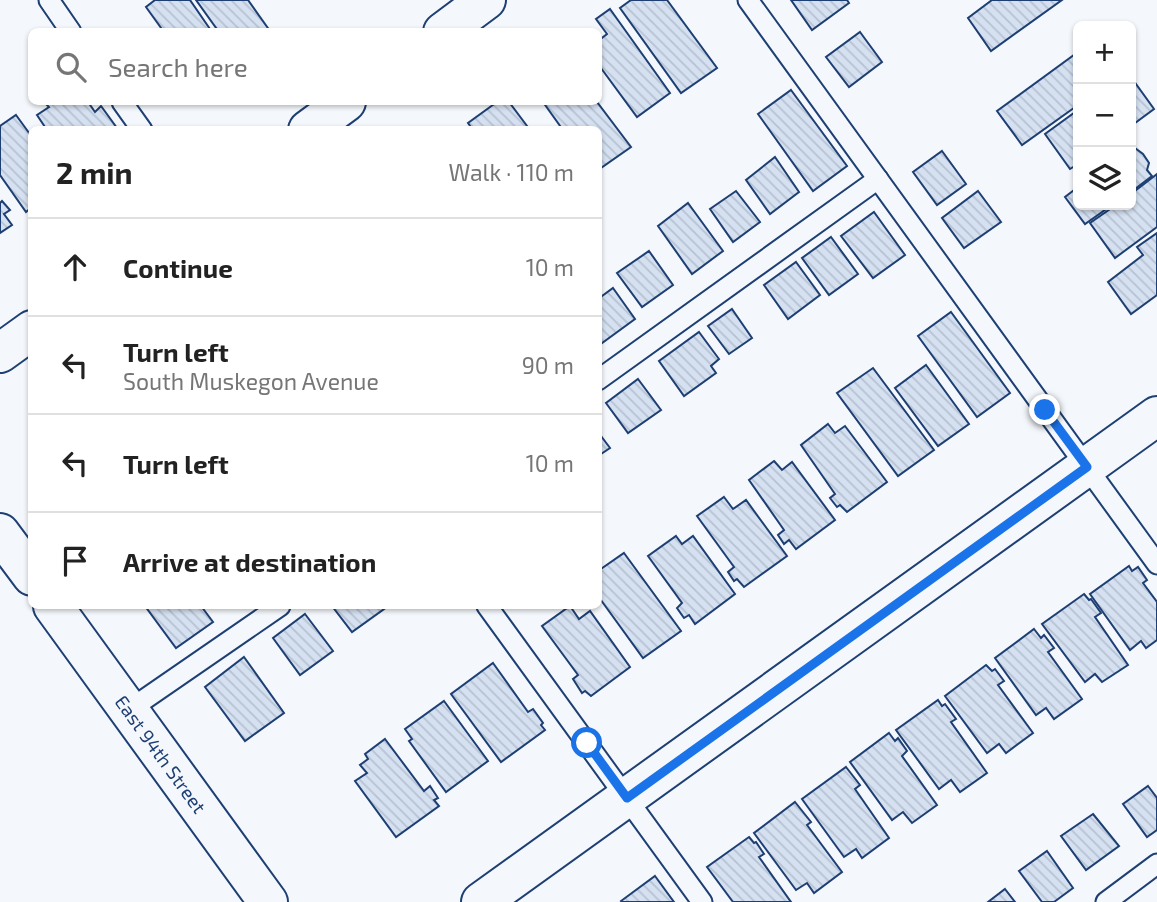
<!DOCTYPE html>
<html lang="en">
<head>
<meta charset="utf-8">
<style>
	:root { --surface:#fff; --page:#f6f6f6; --text:#222; --muted:#767676; --line:#e0e0e0 }
	body { margin:0; font-family:"Exo 2",sans-serif; background:var(--page); color:var(--text) }
	.controls { position:absolute; right:21px; top:21px; display:grid; overflow:hidden; border-radius:10px; box-shadow:0 2px 5px #0004 }
	.controls button { width:63px; height:63px; display:grid; place-items:center; padding:0; border:0; border-bottom:2px solid var(--line); background:var(--surface); color:var(--text); font:35px sans-serif }
	.stop { position:absolute; width:21px; height:21px; margin:-16px; border:5px solid #1a73e8; border-radius:50%; background:#fff }
	.stop.end { background:#1a73e8; border-color:#fff; box-shadow:0 2px 7px #0008 }
	.list { margin:0; padding:0; list-style:none }
	h2 { display:flex; justify-content:space-between; align-items:center; height:91px; margin:0; padding:0 28px; font-size:30px }
	h2 small { font-size:23px; font-weight:400; color:var(--muted) }
	.list li { display:grid; grid-template-columns:46px 1fr auto; gap:21px; align-items:center; box-sizing:border-box; height:98px; padding:0 28px; border-top:2px solid var(--line) }
	.list b { display:block; font-size:26px; white-space:nowrap }
	.list p { margin:0; font-size:23px; white-space:nowrap; color:var(--muted) }
	.list em { font-size:23px; font-style:normal; color:var(--muted) }
	.icon { flex:none; width:38px; height:38px; fill:none; stroke:currentColor; stroke-width:2; stroke-linecap:round; stroke-linejoin:round }
	.map { position:relative; flex:none; width:1157px; height:902px; overflow:hidden }
	.search { position:absolute; background:var(--surface); box-shadow:0 2px 5px #0004; left:28px; top:28px; width:574px; height:77px; display:flex; align-items:center; gap:18px; box-sizing:border-box; padding:0 24px; border-radius:10px; color:var(--muted); font-size:26px }
	.panel { position:absolute; background:var(--surface); box-shadow:0 2px 5px #0004; left:28px; top:126px; width:574px; height:483px; border-radius:10px }
	.map>svg:first-child { display:block }
	.building { fill:url(#building-back-hatch); stroke:#1d3f73; stroke-width:2 }
	.lines { fill:none; stroke-linecap:round; stroke-linejoin:round }
	.lane-casing { stroke:#1d3f73; stroke-width:23 }
	.street-casing { stroke:#1d3f73; stroke-width:42 }
	.lane { stroke:#f4f7fb; stroke-width:19 }
	.street { stroke:#f4f7fb; stroke-width:38 }
	.route { stroke:#1a73e8; stroke-width:9 }
	.labels { text-anchor:middle; dominant-baseline:central; stroke-width:5; stroke-linejoin:round; paint-order:stroke }
	.street-label { font-size:19px; fill:#1d3f73; stroke:#f4f7fb }
</style>
</head>
<body>
<div class="map">
<svg width="1157" height="902" viewBox="0 0 1157 902">
	<defs>
		<pattern id="building-back-hatch" width="6" height="6" patternUnits="userSpaceOnUse" patternTransform="scale(1.75)"><rect width="6" height="6" fill="#d5e0f0"/><path d="M-1 5l2 2M0 0l6 6M5-1l2 2" fill="none" stroke="#b6c1d1"/></pattern>
	</defs>
	<rect width="100%" height="100%" fill="#f4f7fb"/>
	<!-- building -->
	<g class="building">
		<path d="M155 0H190L212 32H164L146 7Z"/>
		<path d="M196 0H248L270 31 219 32Z"/>
		<path d="M631 0H667L717 68 681 93 620 8Z"/>
		<path d="M791 0H847L849 3 812 30Z"/>
		<path d="M992 0H1062L991 51 968 18Z"/>
		<path d="M610 9 670 93 637 117 598 64V41L607 34 596 19Z"/>
		<path d="M860 32 882 62 849 87 826 57Z"/>
		<path d="M1078 52V105L1022 145 997 111Z"/>
		<path d="M1131 77 1154 109 1131 126Z"/>
		<path d="M791 90 847 166 813 191 758 114Z"/>
		<path d="M44 102H88L95 112 101 106 117 128 47 130 37 115 49 107Z"/>
		<path d="M497 102H509L530 130H473L468 123Z"/>
		<path d="M543 102H597L631 147 598 170V130H563Z"/>
		<path d="M1078 110V164L1070 169 1045 134Z"/>
		<path d="M16 115 32 137V207L26 212 0 175V126Z"/>
		<path d="M1131 145 1143 154 1149 163 1147 170 1152 176 1131 192Z"/>
		<path d="M942 151 966 184 937 205 913 172Z"/>
		<path d="M775 157 799 192 770 214 746 180Z"/>
		<path d="M1157 174V227L1115 258 1090 223 1116 205H1131V194Z"/>
		<path d="M1078 187V205H1112L1085 224 1065 197Z"/>
		<path d="M736 191 760 222 733 242 710 209Z"/>
		<path d="M978 191 1001 222 964 248 942 218Z"/>
		<path d="M2 201 10 210 4 214 12 225 0 233V203Z"/>
		<path d="M688 203 723 251 692 274 658 226Z"/>
		<path d="M874 212 905 255 873 278 841 236Z"/>
		<path d="M1157 233V295L1131 314 1108 282 1143 255 1137 247Z"/>
		<path d="M831 237 858 274 829 295 802 258Z"/>
		<path d="M649 251 673 285 642 307 617 273Z"/>
		<path d="M796 262 820 295 788 319 764 285Z"/>
		<path d="M613 288 635 319 598 346V299Z"/>
		<path d="M732 309 752 338 729 354 708 326Z"/>
		<path d="M951 312 1010 393 977 417 918 336Z"/>
		<path d="M699 332 719 359 711 366 716 373 684 396 659 361Z"/>
		<path d="M926 365 969 424 938 446 895 388Z"/>
		<path d="M873 368 934 450 898 476 837 393Z"/>
		<path d="M638 379 661 410 628 433 606 403Z"/>
		<path d="M828 424 835 433 845 426 887 482 847 512 840 505 837 507 830 498 835 494 801 445Z"/>
		<path d="M598 432 610 448 598 456Z"/>
		<path d="M774 461 782 470 792 462 835 520 796 549 789 540 784 544 778 535 784 530 749 480Z"/>
		<path d="M724 497 733 509 746 500 787 556 744 587 737 579 734 581 728 572 734 567 697 516Z"/>
		<path d="M676 536 682 544 693 536 735 594 695 624 689 615 684 618 677 608 682 603 648 556Z"/>
		<path d="M624 553 681 631 643 658 598 596V571Z"/>
		<path d="M1129 566 1132 571 1138 567 1147 580 1143 583 1157 602V640L1146 648 1141 641 1130 650 1090 594Z"/>
		<path d="M1084 594 1089 600 1091 599 1101 613 1095 617 1128 665 1102 682 1095 674 1085 682 1042 624Z"/>
		<path d="M145 606H201L213 622 176 648Z"/>
		<path d="M332 606H381L384 609 352 632Z"/>
		<path d="M570 606 579 619 590 611 630 667 591 696 585 691 582 693 573 679 578 675 542 626Z"/>
		<path d="M305 614 333 651 300 675 273 638Z"/>
		<path d="M1034 629 1041 638 1044 635 1054 648 1048 652 1082 699 1054 719 1046 708 1036 715 995 658Z"/>
		<path d="M244 657 284 713 245 741 205 687Z"/>
		<path d="M493 663 528 712 533 709 543 723 541 725 545 730 501 762 451 694Z"/>
		<path d="M986 665 992 671 995 669 1004 681 998 685 1033 733 1006 753 999 744 987 753 945 696Z"/>
		<path d="M938 700 942 706 945 704 956 719 951 722 987 773 960 792 951 780 939 789 896 730Z"/>
		<path d="M444 701 488 761 446 792 409 741 412 739 405 729Z"/>
		<path d="M889 733 895 741 898 738 907 751 902 756 937 805 912 823 903 812 892 820 850 762Z"/>
		<path d="M385 739 424 791 430 786 438 798 434 800 439 806 396 837 355 781 367 773 360 765 368 759 365 754Z"/>
		<path d="M846 767 860 785 855 789 889 838 862 858 856 849 844 857 802 799Z"/>
		<path d="M1148 786 1157 798V830L1147 837 1123 804Z"/>
		<path d="M795 802 811 822 807 825 842 872 814 893 807 883 796 890 754 833Z"/>
		<path d="M1093 814 1119 846 1086 870 1061 836Z"/>
		<path d="M749 837 754 843 756 842 764 854 759 857 791 902H733L707 867Z"/>
		<path d="M1047 851 1073 888 1054 902H1042L1019 871Z"/>
		<path d="M655 876 674 902H622L621 901Z"/>
		<path d="M1005 889 1015 902H988Z"/>
	</g>
	<g class="lines">
		<!-- lane casing -->
		<g class="lane-casing">
			<g id="lane">
				<path d="M49 0 71 32"/>
				<path d="M748 0 1157 564"/>
				<path d="M122 102 142 130"/>
				<path d="M598 380 878 179"/>
				<path d="M487 606 702 902"/>
				<path d="M129 710 280 606"/>
				<path d="M1106 902 1157 864"/>
			</g>
		</g>
		<!-- street casing -->
		<g class="street-casing">
			<g id="street">
				<path d="M443 32 486 0"/>
				<path d="M308 130 346 102"/>
				<path d="M0 353 32 330"/>
				<path d="M0 533 32 576"/>
				<path d="M53 606 268 902"/>
				<path d="M481 902 1157 416"/>
			</g>
		</g>
		<!-- lane -->
		<use href="#lane" class="lane"/>
		<!-- street -->
		<use href="#street" class="street"/>
	</g>
	<g class="lines">
		<!-- route -->
		<path class="route" d="M587 743 627 798 1087 467 1045 410"/>
	</g>
	<g class="labels">
		<!-- street labels -->
		<g class="street-label">
			<text transform="translate(161 754) rotate(54)">East 94th Street</text>
		</g>
	</g>
</svg>
<div class="controls">
<button>+</button>
<button>−</button>
<button><svg class="icon" aria-label="layers" viewBox="0 0 24 24"><path d="M12 4l9 5-9 5-9-5zM3 14l9 5 9-5"/></svg></button>
</div>
<div class="stop" style="left:587px;top:743px"></div>
<div class="stop end" style="left:1045px;top:410px"></div>
<div class="search"><svg class="icon" aria-label="search" viewBox="0 0 24 24"><circle cx="10" cy="10" r="6"/><path d="M15 15l6 6"/></svg>Search here</div>
<section class="panel">
<h2>2 min<small>Walk · 110 m</small></h2>
<ul class="list">
<li><svg class="icon" aria-label="ahead" viewBox="0 0 24 24"><path d="M12 20V5M6 11l6-6 6 6"/></svg><div><b>Continue</b></div><em>10 m</em></li>
<li><svg class="icon" aria-label="left" viewBox="0 0 24 24"><path d="M17 20v-9H6M10 6l-5 5 5 5"/></svg><div><b>Turn left</b><p>South Muskegon Avenue</p></div><em>90 m</em></li>
<li><svg class="icon" aria-label="left" viewBox="0 0 24 24"><path d="M17 20v-9H6M10 6l-5 5 5 5"/></svg><div><b>Turn left</b></div><em>10 m</em></li>
<li><svg class="icon" aria-label="arrive" viewBox="0 0 24 24"><path d="M6 21V4h12l-3 4 3 4H6"/></svg><div><b>Arrive at destination</b></div></li>
</ul>
</section>
</div>
</body>
</html>
